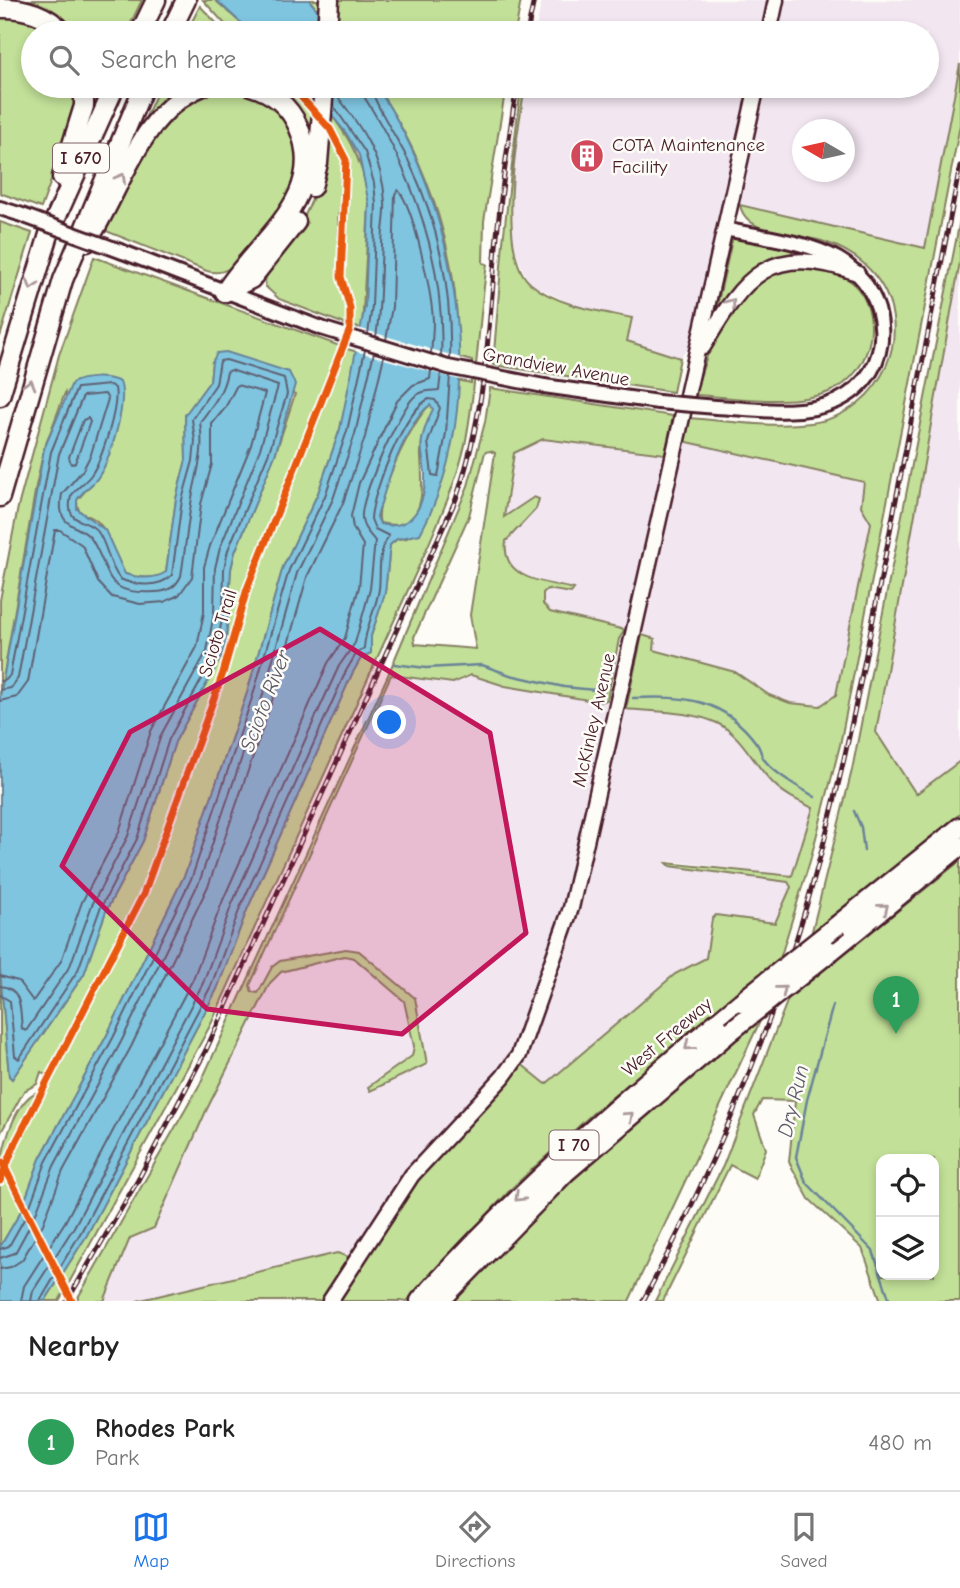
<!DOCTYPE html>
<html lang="en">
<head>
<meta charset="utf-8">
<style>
	:root { --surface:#fff; --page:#f6f6f6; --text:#222; --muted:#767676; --line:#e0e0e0; --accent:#1a73e8 }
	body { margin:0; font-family:"Comic Neue",sans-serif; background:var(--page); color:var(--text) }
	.controls { position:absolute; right:21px; bottom:21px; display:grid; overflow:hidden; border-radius:14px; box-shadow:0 4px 10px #0003 }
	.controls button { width:63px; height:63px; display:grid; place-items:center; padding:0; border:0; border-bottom:2px solid var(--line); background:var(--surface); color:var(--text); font:35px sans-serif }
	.compass { position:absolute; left:792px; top:119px; width:63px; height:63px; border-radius:50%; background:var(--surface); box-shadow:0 4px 10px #0003; rotate:279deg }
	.you { position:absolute; left:390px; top:723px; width:24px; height:24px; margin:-18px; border:5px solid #fff; border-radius:50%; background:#1a73e8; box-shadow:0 0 0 10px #1a73e833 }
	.badge { display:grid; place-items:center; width:46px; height:46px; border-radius:50%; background:var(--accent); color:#fff; font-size:23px; font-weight:700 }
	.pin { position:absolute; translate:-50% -58px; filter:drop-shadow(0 2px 4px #0008) }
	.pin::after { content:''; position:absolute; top:37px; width:24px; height:21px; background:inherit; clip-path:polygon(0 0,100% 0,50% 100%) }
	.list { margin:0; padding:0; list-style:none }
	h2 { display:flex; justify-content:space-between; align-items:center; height:91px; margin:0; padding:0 28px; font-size:30px }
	h2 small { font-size:23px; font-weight:400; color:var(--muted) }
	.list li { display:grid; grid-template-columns:46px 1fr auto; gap:21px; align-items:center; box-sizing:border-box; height:98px; padding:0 28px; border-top:2px solid var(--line) }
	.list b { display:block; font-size:26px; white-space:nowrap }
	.list p { margin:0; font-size:23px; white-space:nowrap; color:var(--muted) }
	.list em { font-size:23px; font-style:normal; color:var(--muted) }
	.icon { flex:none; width:38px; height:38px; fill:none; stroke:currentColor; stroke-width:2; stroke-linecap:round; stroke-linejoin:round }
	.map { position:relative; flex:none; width:960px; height:1301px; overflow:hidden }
	.search { position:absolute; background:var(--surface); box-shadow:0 4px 10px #0003; left:21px; right:21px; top:21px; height:77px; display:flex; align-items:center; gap:18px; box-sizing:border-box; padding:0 24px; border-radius:38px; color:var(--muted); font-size:26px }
	.sheet { height:189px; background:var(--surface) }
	nav { display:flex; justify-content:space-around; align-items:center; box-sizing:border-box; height:98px; border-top:2px solid var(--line); background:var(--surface); font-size:19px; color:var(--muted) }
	nav a { display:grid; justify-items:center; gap:4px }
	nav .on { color:var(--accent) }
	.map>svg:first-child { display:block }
	.built { fill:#f2e6f0; fill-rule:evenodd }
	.green { fill:#c2e098; stroke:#868062; stroke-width:2; fill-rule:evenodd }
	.water { fill:#7fc5e0; stroke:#6a8398; stroke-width:2; fill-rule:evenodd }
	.pier { fill:#fdfcf7 }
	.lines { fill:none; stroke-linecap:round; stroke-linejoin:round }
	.shore { stroke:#5f6173; stroke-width:2 }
	.stream { stroke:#6a8398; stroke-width:2.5 }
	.secondary-casing { stroke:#4a1f2b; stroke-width:18 }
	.primary-casing { stroke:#4a1f2b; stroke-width:19 }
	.highway-casing { stroke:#4a1f2b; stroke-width:23 }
	.secondary { stroke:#fdfcf7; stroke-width:12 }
	.primary { stroke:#fdfcf7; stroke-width:14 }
	.highway { stroke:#fdfcf7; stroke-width:18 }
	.rail-casing { stroke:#4a1f2b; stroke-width:5 }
	.rail { stroke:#fdfcf7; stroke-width:2.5; stroke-dasharray:8; stroke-linecap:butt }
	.secondary-bridge-casing { stroke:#4a1f2b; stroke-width:18; stroke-linecap:butt }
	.highway-bridge-casing { stroke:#4a1f2b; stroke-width:23; stroke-linecap:butt }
	.secondary-bridge { stroke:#fdfcf7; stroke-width:12 }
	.highway-bridge { stroke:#fdfcf7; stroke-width:18 }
	.cycleway-casing { stroke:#fdfcf7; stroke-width:11 }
	.cycleway { stroke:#e8590c; stroke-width:7 }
	.oneway { stroke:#ac999b }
	.marked { fill:#c2185b; fill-opacity:0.2; stroke:#c2185b; stroke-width:5; stroke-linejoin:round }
	.labels { text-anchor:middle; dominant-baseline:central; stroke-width:5; stroke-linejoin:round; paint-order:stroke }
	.shield { fill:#fdfcf7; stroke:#806168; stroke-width:2 }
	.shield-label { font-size:18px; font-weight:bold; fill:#4a1f2b }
	.poi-label { font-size:19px; fill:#4a1f2b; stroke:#fdfcf7; text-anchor:start }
	.street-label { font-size:19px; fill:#4a1f2b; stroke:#fdfcf7 }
	.water-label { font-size:21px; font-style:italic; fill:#5d596a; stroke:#fdfcf7 }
</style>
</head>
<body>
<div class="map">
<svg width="960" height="1301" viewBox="0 0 960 1301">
	<rect width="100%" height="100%" fill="#fdfcf7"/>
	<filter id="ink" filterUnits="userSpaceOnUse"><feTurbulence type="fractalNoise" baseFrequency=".0143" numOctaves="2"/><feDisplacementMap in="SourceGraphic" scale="14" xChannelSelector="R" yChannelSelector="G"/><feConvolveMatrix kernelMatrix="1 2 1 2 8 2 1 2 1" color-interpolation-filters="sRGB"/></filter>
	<g filter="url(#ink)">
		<!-- built -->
		<g class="built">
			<path d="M542 0H960V64L925 248 740 205 715 315 680 358 627 341 632 318 576 306 529 283 511 243 513 170 525 86H927V33H535ZM802 130H844V172H802Z"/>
			<path d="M960 262V761L916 794 876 733Z"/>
			<path d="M543 439 664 454 683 441 864 482 861 506 871 523 836 695 820 706 790 703 769 695 735 672 654 650V639L550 612 543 605V593L547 589 571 593 573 589 518 574 509 565 505 549 506 541 536 509 503 517 514 452Z"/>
			<path d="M391 675 453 683 471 675 505 686 600 702 607 700 626 709 686 715 717 723 741 741 772 782 790 797 813 808 795 873 792 876 671 861 667 863 670 866 788 882 791 887 779 919 775 923 716 915 712 919 706 958 675 974 546 1084 521 1063 505 1086 407 1196 361 1267 337 1253 137 1301H104L130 1238 154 1228 206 1111 271 982 281 972 344 956 354 958 404 1001 414 1047 412 1056 368 1087 427 1064 415 998 359 951 272 967 258 993 252 992 250 985Z"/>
		</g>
		<!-- green -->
		<g class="green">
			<path d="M0 0H142L126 33H70Z"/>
			<path d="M203 0H215L252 33H233Z"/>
			<path d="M309 0H521L515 33H337Z"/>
			<path d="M200 6 226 33H186Z"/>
			<path d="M0 13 20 14 56 33H33V86H78L70 129 41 208 0 193Z"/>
			<path d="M960 64V125L840 745 810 861 780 959 592 1114 512 1188 407 1301H339L426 1168 505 1086 520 1063 546 1084 675 974 706 958 712 919 716 915 775 923 791 887 788 882 670 866 667 863 792 876 813 808C798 801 783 794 772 782 752 762 743 736 717 723 690 711 655 712 626 709L642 635 655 639 654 650 735 672 769 695 790 703 820 706 836 695 871 523 861 506 864 482 683 441 689 418C729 421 771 428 811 423 883 414 921 327 871 271 858 256 841 247 822 241 797 234 746 236 740 205L925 248Z"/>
			<path d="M160 86H189L137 136Z"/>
			<path d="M265 86H288L316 117 310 159Z"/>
			<path d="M295 86H308C341 126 363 151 369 204L362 329 352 326 343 269 348 160C338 130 316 108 295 86Z"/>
			<path d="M376 86H506L484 221 483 263 487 264C478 324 477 385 465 445 457 480 442 513 428 546L211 1024 59 1301H45L87 1235 217 989 247 910 352 674 361 658 371 653V636L385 593 390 545 397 539 407 538 453 434 457 380 471 383 472 361 457 357C462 263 429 163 376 86Z"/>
			<path d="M521 86H525C518 128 495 255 531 284 558 306 599 311 632 318L627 341 680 358 673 392 493 365 503 242Z"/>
			<path d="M229 87C277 92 309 137 294 184 288 206 247 257 228 269 221 273 214 273 207 271L106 231C130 176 160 92 229 87Z"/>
			<path d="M327 132 335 143 345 169 338 218 339 277 347 308V325L279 299 265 286C264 268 280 254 290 239 315 206 322 172 327 132Z"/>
			<path d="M960 220V262L876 732 916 794 960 761V814L811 935 852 770Z"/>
			<path d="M0 222 32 233 0 337Z"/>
			<path d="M733 236 793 249 791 257 715 315Z"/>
			<path d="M94 257 340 346 319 403 324 404 347 349 358 352 340 429 318 493 283 567 247 693 185 874 107 1035 40 1159 21 1211 0 1247V1184L42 1091 45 1075 41 1072 37 1084 24 1091 0 1134V969L9 1076 12 1079 84 974 106 911 143 841 175 742 221 657 226 641 231 569 235 552 275 455 295 394 212 362 210 381 185 415 186 460 176 499 166 573C153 580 139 578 125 574 113 560 111 535 98 522 88 512 77 518 77 500L96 479 65 393 44 449 36 486 0 697V600L18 507 59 355Z"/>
			<path d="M805 262C817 267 835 270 845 277 888 306 874 375 829 392 789 407 736 397 694 395L714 335 758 278Z"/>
			<path d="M490 388 673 416 665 454 543 439 514 453 504 517 534 497 539 499 536 509 506 541C501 580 545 582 574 589L571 593 547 589 543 593V604L550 612 625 630 619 639 607 700 600 702 505 686 471 675 453 683 391 675 250 985 252 992 258 993 272 967 280 961 346 949 359 951 415 998 427 1064 370 1091 368 1087 412 1056 414 1046 404 1001 354 958 344 956 281 972 270 983 206 1111 154 1228 130 1238 104 1301H76L200 1084 388 675 468 486 485 422ZM490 451 495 453 470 615 476 649 415 644 414 637 469 516 485 452Z"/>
			<path d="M430 405 434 409C427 422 420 441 421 457 423 487 427 535 380 523 372 504 413 418 430 405Z"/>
			<path d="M960 861V1301H881L862 1248 809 1199 789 1162 795 1101 762 1100 754 1115 766 1149 755 1178 730 1165 663 1301H655L723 1166 788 999ZM881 1159H934V1275H881Z"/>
			<path d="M761 1019 629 1301H452C547 1196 652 1109 761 1019Z"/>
			<path d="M37 1092 0 1174C0 1155 14 1101 37 1092Z"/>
			<path d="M337 1253 349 1257 320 1301H137Z"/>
		</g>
		<!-- water -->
		<g class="water">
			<path d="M216 0H309L337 33H252Z"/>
			<path d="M308 86H376C458 205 492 403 420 534L397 539 390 545 385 593 371 636V653L361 658 352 674 247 910 217 989 87 1235 45 1301H0V1247L21 1211 40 1159 107 1035 185 874 247 693 283 567 318 493 340 429 365 306 369 204 359 155 346 133ZM430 405 433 409C428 419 424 429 422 440 420 452 424 462 425 473 426 503 414 532 380 524L377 517C385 488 405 423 430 405Z"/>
			<path d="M226 352 289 372 295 384 275 455 235 552 231 569 226 641 221 657 175 742 143 841 106 911 84 974 12 1079 9 1076 0 969V697L44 449 72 383C85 376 107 376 120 382 128 402 110 463 96 480 90 487 82 491 77 500V509L105 530 125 574C138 578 154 580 166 572L176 499 186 460 185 415 210 381 212 362 217 353Z"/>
		</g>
		<!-- pier -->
		<g class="pier">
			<path d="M358 328 461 358 460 380 355 351Z"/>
			<path d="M22 1195 64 1280 61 1285 19 1203Z"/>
		</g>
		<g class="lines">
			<!-- shore -->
			<g class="shore">
				<path d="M362 86 363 95C413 173 446 264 441 357"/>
				<path d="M371 86C372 101 401 144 409 162 439 223 452 292 450 359"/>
				<path d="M334 92C361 126 383 158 385 202 386 217 382 231 382 245 380 276 381 306 376 337"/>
				<path d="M333 105 365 152 374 183 376 204 372 306 368 334"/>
				<path d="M386 340 392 307 395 194 398 190C414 206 432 296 433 321 433 332 432 343 431 354"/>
				<path d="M88 418 90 422 75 463 71 464 69 457 83 420Z"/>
				<path d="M0 681 6 680 10 675 51 452 77 388 110 385 115 388C119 406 102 460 91 475 85 483 77 487 71 496 64 526 87 517 98 532 108 546 108 565 120 579 135 586 160 588 172 575L182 500 193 461 195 441 192 419 216 384 220 361 226 360 284 378 287 394 269 452 228 550 224 569 223 614 215 655 169 739 137 839 100 909 78 970 19 1059 15 1056 10 1001 0 995"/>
				<path d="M0 690 11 688 18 678 59 454 83 396 105 394 108 399 91 454 83 470 62 494C55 532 81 522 92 540 113 575 103 595 155 592 166 592 176 587 181 576 185 552 187 528 191 504 196 472 205 456 200 422 213 405 223 393 227 372L231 370 278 386 260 449 220 548 215 568 214 613 207 651 161 735 128 836 92 905 70 966 26 1031 22 1029C20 1011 23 988 0 986"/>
				<path d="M0 701 17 697 28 682 55 530H60L82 545 98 582 112 597 140 604 164 602 179 595 192 577 201 504 212 464V424L225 408 237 385 265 393 251 445 210 546 204 567V612L197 647 151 731 119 832 82 902 61 961 33 1001 18 981 0 976"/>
				<path d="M0 1249 9 1246 27 1214 46 1162 113 1038 192 877 253 695 289 570 325 496 347 431 365 350"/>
				<path d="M0 1258 15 1253 34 1218 54 1166 121 1042 200 880 262 698 297 573 333 499 355 434 374 352"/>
				<path d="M0 1269 11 1267 22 1260 43 1224 63 1171 131 1047 209 884 272 701 307 577 343 503 365 437 384 356"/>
				<path d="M21 1301 24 1286 65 1222 193 979 223 900 328 663 345 638 359 587 363 545 353 528 351 516 359 483 397 401 413 385 430 379 431 370"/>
				<path d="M31 1301 33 1291 74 1227 203 983 232 904 306 738 339 666 355 643 370 589 375 541C370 534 362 528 362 518 360 498 399 411 414 397 422 390 430 391 439 390L441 373"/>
				<path d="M40 1301 81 1232 211 986 240 908 346 671 356 654 364 648C365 627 376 610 379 589 381 571 377 551 389 536L375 529 371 519C372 493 405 409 429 399L435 400 440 408 428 442 432 475 438 476 446 433 450 375"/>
			</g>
			<!-- stream -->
			<g class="stream">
				<path d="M394 664 426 668 482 665 510 675 564 687 605 691"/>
				<path d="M633 698C686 696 724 698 757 744 760 748 761 754 763 758 774 774 799 787 815 797"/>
				<path d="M854 811 861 827 864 851"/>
				<path d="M833 1005 807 1100 796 1157 806 1182 873 1251 890 1301"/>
			</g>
			<!-- secondary casing -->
			<g class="secondary-casing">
				<g id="secondary">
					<path d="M0 208 19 214"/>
					<path d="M123 252 321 328"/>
					<path d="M544 386 658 402"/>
					<path d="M716 407C755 409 801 417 837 401 899 372 893 290 838 259 806 241 761 237 725 229"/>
				</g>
			</g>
			<!-- primary casing -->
			<g class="primary-casing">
				<g id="primary">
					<path d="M769 33 776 0"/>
					<path d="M703 347C745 275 770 242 857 273"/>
					<path d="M330 1301 412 1175 503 1077 519 1055 571 908 757 86"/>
				</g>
			</g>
			<!-- highway casing -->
			<g class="highway-casing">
				<g id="highway">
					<path d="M0 8C24 7 48 15 64 33"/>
					<path d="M140 33 156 0"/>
					<path d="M170 33 186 0"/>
					<path d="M327 33 329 0"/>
					<path d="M62 177 84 106V86"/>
					<path d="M312 187 318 163 324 86"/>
					<path d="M87 242C121 190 140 111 203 86"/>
					<path d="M225 292C257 240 330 197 298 126 289 106 272 92 251 86"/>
					<path d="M225 292 251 279 296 222"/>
					<path d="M0 396 50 231 115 86"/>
					<path d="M0 497 63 280 144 86"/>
					<path d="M839 924 960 827"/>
					<path d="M831 951 960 846"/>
					<path d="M420 1301C518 1191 628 1096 741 1002"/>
					<path d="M440 1301 566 1172 732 1030"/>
				</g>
			</g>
			<!-- secondary -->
			<use href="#secondary" class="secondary"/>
			<!-- primary -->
			<use href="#primary" class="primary"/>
			<!-- highway -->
			<use href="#highway" class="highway"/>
			<!-- rail casing -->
			<g class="rail-casing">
				<g id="rail">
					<path d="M527 33 534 0"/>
					<path d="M67 1301 138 1180 206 1050 456 499C486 413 489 325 497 235 502 185 509 135 517 86"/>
					<path d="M643 1301C705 1186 757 1065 796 940 836 813 861 682 886 552 911 423 935 294 960 166"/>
				</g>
			</g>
			<!-- rail -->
			<use href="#rail" class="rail"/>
			<!-- secondary-bridge casing -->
			<g class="secondary-bridge-casing">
				<g id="secondary-bridge">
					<path d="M19 214 123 252"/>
					<path d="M321 328 448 367 544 386"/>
					<path d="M658 402 716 407"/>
				</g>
			</g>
			<!-- highway-bridge casing -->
			<g class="highway-bridge-casing">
				<g id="highway-bridge">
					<path d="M741 1002 839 924"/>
					<path d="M732 1030 831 951"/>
				</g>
			</g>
			<!-- secondary-bridge -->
			<use href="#secondary-bridge" class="secondary-bridge"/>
			<!-- highway-bridge -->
			<use href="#highway-bridge" class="highway-bridge"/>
			<!-- cycleway casing -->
			<g class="cycleway-casing">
				<g id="cycleway">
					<path d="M2 1162 72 1301"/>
					<path d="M0 1181 16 1142 144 893 223 673 247 589 350 329V308L341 277 346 160 330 129 291 86"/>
				</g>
			</g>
			<!-- cycleway -->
			<use href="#cycleway" class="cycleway"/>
		</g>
		<!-- one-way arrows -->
		<defs><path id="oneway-chevron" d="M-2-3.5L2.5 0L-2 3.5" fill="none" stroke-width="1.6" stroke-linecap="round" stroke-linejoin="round" transform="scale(1.75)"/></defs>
		<g class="oneway">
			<use href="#oneway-chevron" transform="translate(121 178) rotate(-60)"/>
			<use href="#oneway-chevron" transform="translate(32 285) rotate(108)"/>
			<use href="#oneway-chevron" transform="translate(731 303) rotate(-53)"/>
			<use href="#oneway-chevron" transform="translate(30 384) rotate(-74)"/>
			<use href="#oneway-chevron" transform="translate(884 908) rotate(-39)"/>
			<use href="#oneway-chevron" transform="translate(782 990) rotate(-39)"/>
			<use href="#oneway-chevron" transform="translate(689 1046) rotate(140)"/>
			<use href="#oneway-chevron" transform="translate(629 1116) rotate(-42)"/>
			<use href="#oneway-chevron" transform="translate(519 1197) rotate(136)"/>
		</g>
	</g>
	<!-- marked area -->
	<path class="marked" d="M320 629 490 733 526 933 402 1034 207 1009 62 866 130 732Z"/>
	<!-- icons -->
	<defs>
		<g id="building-disc" transform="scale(1.75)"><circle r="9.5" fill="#d1495b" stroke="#fdfcf7"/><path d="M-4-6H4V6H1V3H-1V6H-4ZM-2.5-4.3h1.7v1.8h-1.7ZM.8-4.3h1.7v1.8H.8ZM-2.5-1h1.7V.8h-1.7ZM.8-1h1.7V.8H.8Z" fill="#fff"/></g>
	</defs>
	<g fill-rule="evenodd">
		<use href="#building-disc" x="587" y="156"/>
	</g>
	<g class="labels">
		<!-- shield labels -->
		<g class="shield">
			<rect x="53" y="143.5" width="56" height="29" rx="5"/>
			<rect x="549.5" y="1130.5" width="49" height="29" rx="5"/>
		</g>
		<g class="shield-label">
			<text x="81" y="158">I 670</text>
			<text x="574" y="1145">I 70</text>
		</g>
		<!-- poi labels -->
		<g class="poi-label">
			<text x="612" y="145">COTA Maintenance<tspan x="612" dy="22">Facility</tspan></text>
		</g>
		<!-- street labels -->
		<g class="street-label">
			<text transform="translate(556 367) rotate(10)">Grandview Avenue</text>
			<text transform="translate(218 633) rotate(-73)">Scioto Trail</text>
			<text transform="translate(594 720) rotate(-77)">McKinley Avenue</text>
			<text transform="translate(667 1037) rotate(-40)">West Freeway</text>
		</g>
		<!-- water labels -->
		<g class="water-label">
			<text transform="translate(265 701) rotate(-69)">Scioto River</text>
			<text transform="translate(793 1101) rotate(-76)">Dry Run</text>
		</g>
	</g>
</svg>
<div class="controls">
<button><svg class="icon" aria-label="locate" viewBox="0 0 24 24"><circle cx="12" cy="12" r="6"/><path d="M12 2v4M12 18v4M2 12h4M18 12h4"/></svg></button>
<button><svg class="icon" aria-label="layers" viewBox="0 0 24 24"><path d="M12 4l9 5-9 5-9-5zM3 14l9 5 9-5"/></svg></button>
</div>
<svg class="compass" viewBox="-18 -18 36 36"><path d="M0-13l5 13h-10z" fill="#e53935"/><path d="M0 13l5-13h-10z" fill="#767676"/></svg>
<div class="you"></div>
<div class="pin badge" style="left:896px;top:1034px;background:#2e9e5b">1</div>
<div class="search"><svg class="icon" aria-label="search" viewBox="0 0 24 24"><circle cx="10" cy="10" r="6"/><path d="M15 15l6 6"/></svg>Search here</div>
</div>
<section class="sheet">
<h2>Nearby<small></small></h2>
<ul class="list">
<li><span class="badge" style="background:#2e9e5b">1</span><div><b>Rhodes Park</b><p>Park</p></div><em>480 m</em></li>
</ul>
</section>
<nav>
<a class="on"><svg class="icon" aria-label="map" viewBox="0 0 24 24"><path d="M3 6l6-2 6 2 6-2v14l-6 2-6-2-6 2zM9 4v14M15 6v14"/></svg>Map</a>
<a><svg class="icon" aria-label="directions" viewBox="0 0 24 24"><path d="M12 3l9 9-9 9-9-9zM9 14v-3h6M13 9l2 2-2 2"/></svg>Directions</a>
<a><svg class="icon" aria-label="saved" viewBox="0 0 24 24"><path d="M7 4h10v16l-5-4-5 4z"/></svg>Saved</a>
</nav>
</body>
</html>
